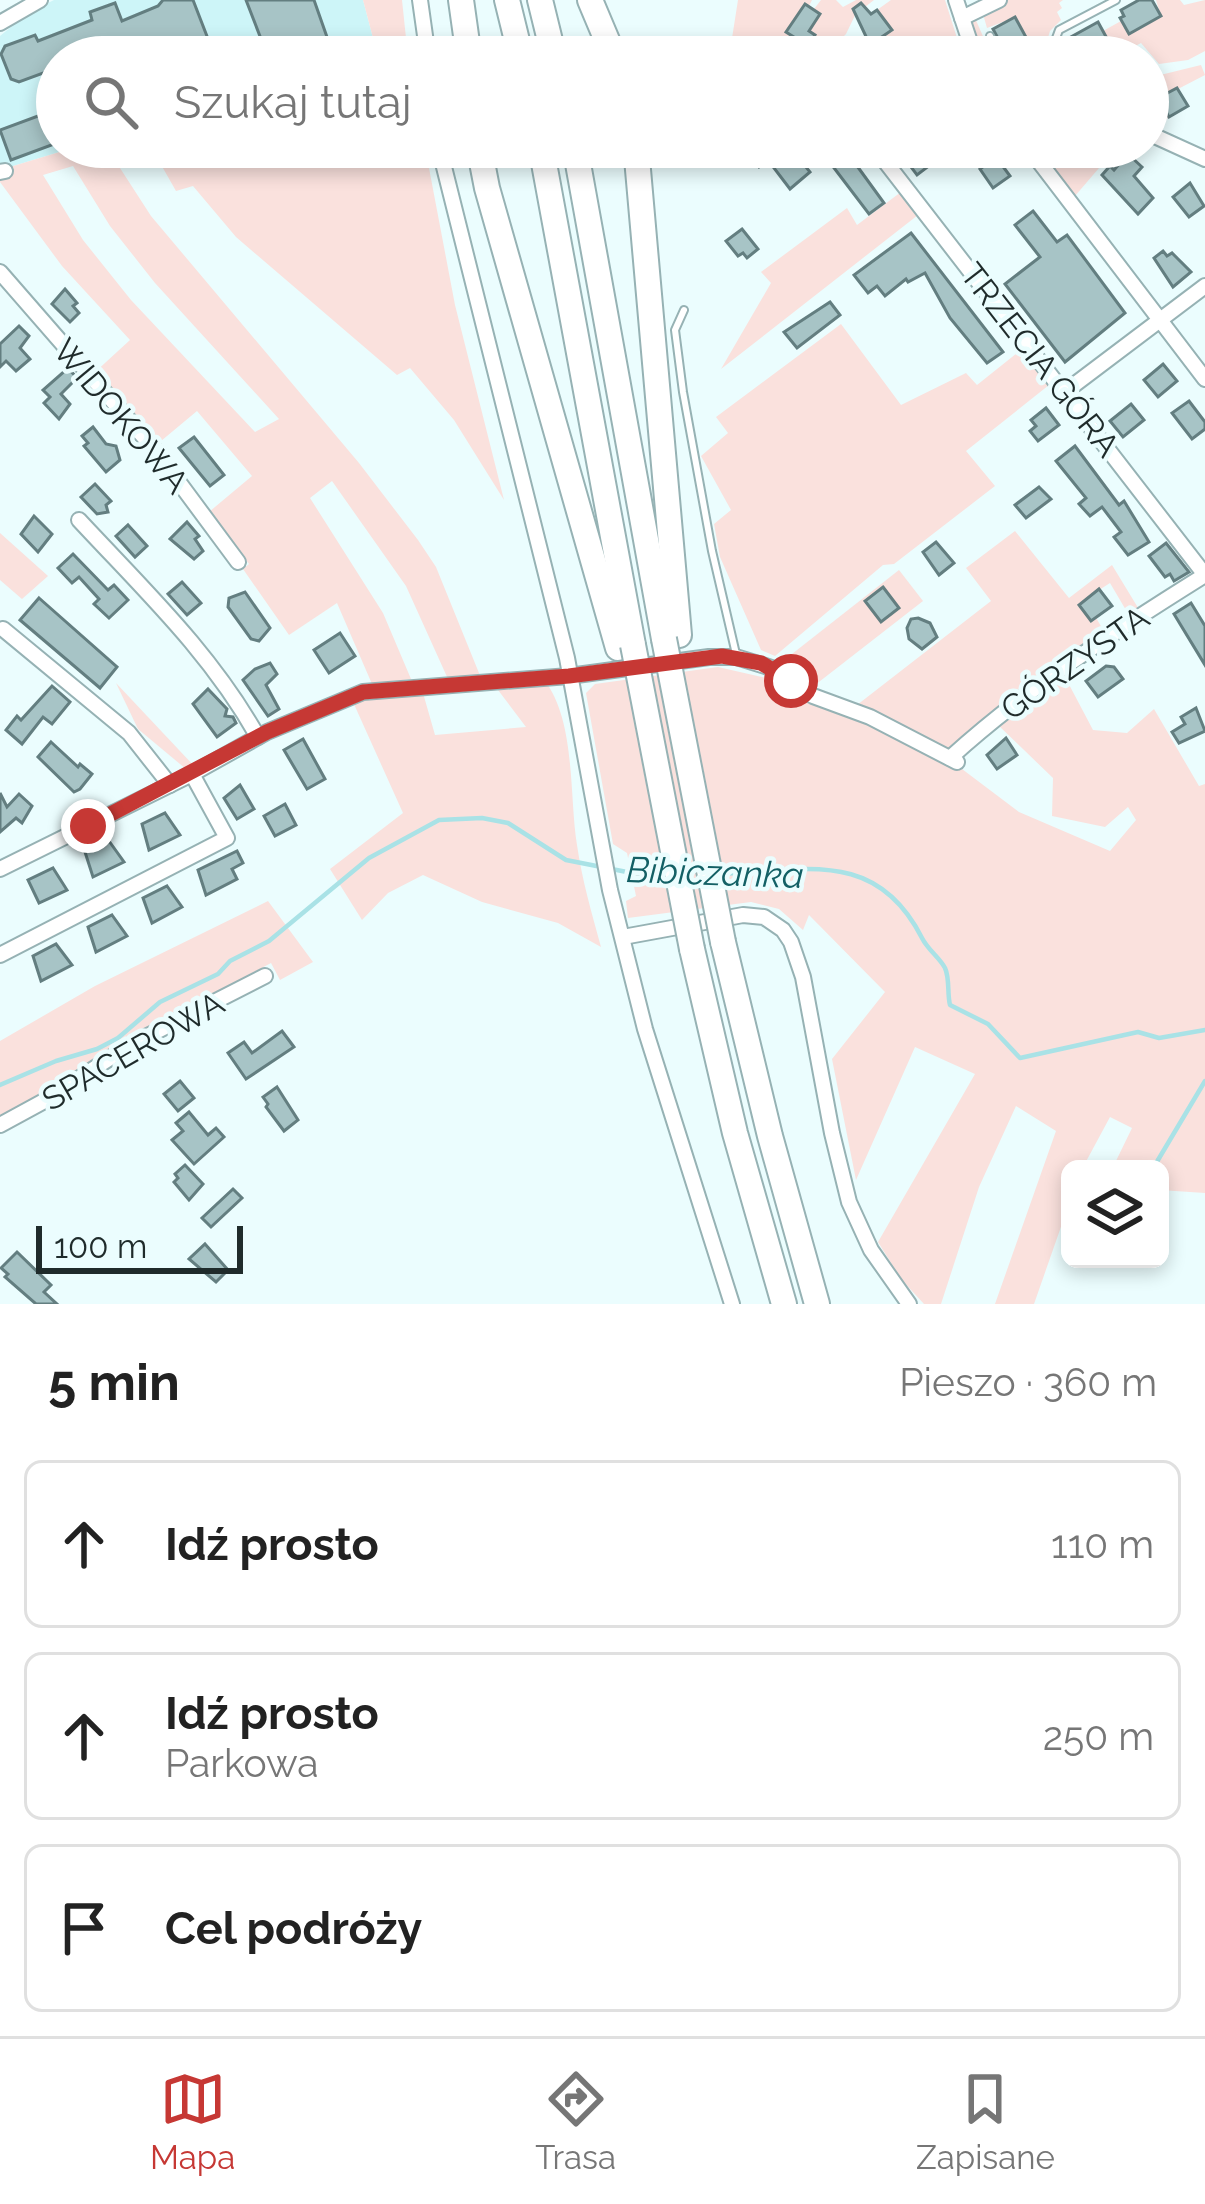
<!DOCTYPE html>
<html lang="pl">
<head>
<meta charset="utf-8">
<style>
	:root { --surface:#fff; --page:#f2f2f2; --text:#222; --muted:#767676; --line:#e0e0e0; --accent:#c63834 }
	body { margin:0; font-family:Raleway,sans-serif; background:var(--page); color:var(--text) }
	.controls { position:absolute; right:36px; bottom:36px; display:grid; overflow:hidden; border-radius:18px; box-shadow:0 6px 18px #0003 }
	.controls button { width:108px; height:108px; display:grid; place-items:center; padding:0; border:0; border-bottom:3px solid var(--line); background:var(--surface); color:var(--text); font:60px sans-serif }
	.scale { position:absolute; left:36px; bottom:30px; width:207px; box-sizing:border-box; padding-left:12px; border:6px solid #1f2b2b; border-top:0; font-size:33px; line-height:42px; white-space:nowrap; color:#1f2b2b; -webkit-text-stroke:9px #ebfdfe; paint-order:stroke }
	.stop { position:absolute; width:36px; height:36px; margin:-27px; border:9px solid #c63834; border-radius:50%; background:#fff }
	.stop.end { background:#c63834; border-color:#fff; box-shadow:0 3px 12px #0008 }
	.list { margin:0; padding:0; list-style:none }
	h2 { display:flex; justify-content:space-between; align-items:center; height:156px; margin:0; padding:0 48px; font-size:51px }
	h2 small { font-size:39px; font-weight:400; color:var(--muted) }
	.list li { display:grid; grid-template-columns:78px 1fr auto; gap:36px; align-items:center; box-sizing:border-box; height:168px; margin:0 24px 24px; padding:0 24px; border:3px solid var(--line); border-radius:18px }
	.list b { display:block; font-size:45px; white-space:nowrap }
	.list p { margin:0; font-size:39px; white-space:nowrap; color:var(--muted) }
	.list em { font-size:39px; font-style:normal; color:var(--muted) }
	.icon { flex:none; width:66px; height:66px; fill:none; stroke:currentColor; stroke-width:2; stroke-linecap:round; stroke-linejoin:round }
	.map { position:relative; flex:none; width:1205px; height:1304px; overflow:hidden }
	.search { position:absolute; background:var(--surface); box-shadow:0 6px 18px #0003; left:36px; right:36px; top:36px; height:132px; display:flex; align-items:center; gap:30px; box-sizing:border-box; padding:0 42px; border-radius:66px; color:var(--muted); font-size:45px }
	.sheet { height:732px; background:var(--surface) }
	nav { display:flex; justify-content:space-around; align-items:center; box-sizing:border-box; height:168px; border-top:3px solid var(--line); background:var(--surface); font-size:33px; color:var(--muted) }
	nav a { display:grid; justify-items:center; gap:6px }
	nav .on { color:var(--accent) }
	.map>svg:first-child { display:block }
	.built { fill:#cdf5f8 }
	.green { fill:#fae1dd; fill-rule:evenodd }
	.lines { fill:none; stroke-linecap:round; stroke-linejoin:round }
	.stream { stroke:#a9e2e6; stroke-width:4.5 }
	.building { fill:#a7c4c6; stroke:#637e80; stroke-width:3 }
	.service-casing { stroke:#96b2b4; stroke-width:10 }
	.minor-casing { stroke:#96b2b4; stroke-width:18 }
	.motorway-casing { stroke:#96b2b4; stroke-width:28 }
	.service { stroke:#fff; stroke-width:6 }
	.minor { stroke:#fff; stroke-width:14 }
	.motorway { stroke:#fff; stroke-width:24 }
	.motorway-bridge-casing { stroke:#96b2b4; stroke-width:28; stroke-linecap:butt }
	.motorway-bridge { stroke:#fff; stroke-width:24 }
	.route { stroke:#c63834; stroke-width:15 }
	.labels { text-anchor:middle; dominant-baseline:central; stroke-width:9; stroke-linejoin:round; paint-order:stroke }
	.street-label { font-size:33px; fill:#1f2b2b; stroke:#ebfdfe }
	.water-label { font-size:36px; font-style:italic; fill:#136065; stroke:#ebfdfe }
</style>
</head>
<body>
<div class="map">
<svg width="1205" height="1304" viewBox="0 0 1205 1304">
	<rect width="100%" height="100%" fill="#ebfdfe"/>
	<!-- built -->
	<path class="built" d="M54 0H363L378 57H57V147H76L0 170V36L28 13Z"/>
	<!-- green -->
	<g class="green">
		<path d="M363 0H402L408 57H378Z"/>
		<path d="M738 0H812L809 6 805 4 786 31 807 46 815 35 809 31 819 14 814 9 821 0H836L843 7 856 0H874L865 7 861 3 846 34 830 50 836 57 730 51Z"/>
		<path d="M891 0H945L963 57H954L951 52 938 57H860L891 30 877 10Z"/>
		<path d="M1007 0H1063L1059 3 1062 8 1057 12 1061 20 1050 31 1042 57H1019L1033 50 1039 51 1042 45 1026 39 1016 17 987 28 983 14 975 18 992 57H982L970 20Z"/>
		<path d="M1156 0H1180L1184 5 1205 0V51L1188 60 1159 64 1141 43 1115 57H1087L1103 31 1121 21 1129 34 1161 17Z"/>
		<path d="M1201 65 1205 75 1151 103 1155 111 1163 107 1169 117 1154 129 1148 126V78Z"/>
		<path d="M76 147H114L109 151 151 216 359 463 418 540 436 567 481 678 448 679 406 586 332 481 310 498 383 613 411 679 372 684 337 603 289 635 243 569 249 564 209 512 252 476 197 411 155 446 93 374 130 340 62 266 0 182V170ZM73 166 110 226 155 283 279 419 255 432 131 300 83 240 43 175Z"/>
		<path d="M151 147H425L455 305 504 500 454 420 410 368 397 375 236 237 193 186 176 191Z"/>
		<path d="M1035 147H1117L1075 196Z"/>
		<path d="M901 192 918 215 721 369 771 283 761 272 847 208 857 225Z"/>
		<path d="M841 324 901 405 966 373 977 385 1022 349 1049 385 966 451 995 486 894 564 883 565 775 656 761 650 720 557 714 524 731 510 701 456 728 433 716 417Z"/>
		<path d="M1015 531 1069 598 1112 565 1140 611 1130 617 1110 583 1085 599 1105 633 946 750 857 705 991 601 966 568Z"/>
		<path d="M0 533 48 576 22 599 0 580Z"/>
		<path d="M899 570 923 601 815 685 792 676 786 663 792 654Z"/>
		<path d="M718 667 766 678 819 707 871 722 962 769 1019 812 1110 851 1136 820 1128 807 1105 827 1052 816 1053 778 997 724 1064 675 1093 730 1127 733 1154 709 1199 786 1205 784V1193L1160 1190V1169H1121L1115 1163 1132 1128 1110 1117 1082 1169H1070V1201L1034 1304H995L1056 1131 1016 1106 979 1187 941 1304H924L901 1279 878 1242 975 1074 915 1047 856 1180 832 1059 885 992 809 915 803 930 779 909 751 902 628 918 626 901 636 896 627 853 613 844 586 693 595 684Z"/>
		<path d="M544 680C576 720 569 796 577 845 582 880 592 914 601 947L558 923 482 902 423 875 388 893 362 920 330 869 403 813 353 702 367 697ZM498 690 526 727 435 735 423 693Z"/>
		<path d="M116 683 195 767 186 769 138 729Z"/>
		<path d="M268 901 313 962 280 980 271 963 157 1024 0 1119V1041L95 986Z"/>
	</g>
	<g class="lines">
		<!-- stream -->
		<g class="stream">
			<path d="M716 874C803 871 876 847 922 938 928 950 939 957 945 968 950 979 947 993 950 1005L988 1024 1020 1058 1138 1032 1159 1038 1205 1030"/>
			<path d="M0 1085 56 1061 97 1049 118 1038 160 1002 218 974 230 961 269 941 369 858 439 820 482 818 508 823 566 860 632 873 669 875"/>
			<path d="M1155 1165 1205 1081"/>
		</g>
	</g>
	<!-- building -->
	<g class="building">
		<path d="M163 0H193L215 57H57V68L19 82 11 79 1 54 5 46 35 35 38 41 92 20 90 12 115 3 122 21 158 6Z"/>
		<path d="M246 0H314L334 57H268Z"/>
		<path d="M1139 0H1152L1161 16 1129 34 1120 18 1124 16 1121 10Z"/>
		<path d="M861 3 871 14 877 10 892 30 870 45 853 9Z"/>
		<path d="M805 4 820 14 809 31 815 35 808 46 786 32Z"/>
		<path d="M1015 17 1033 50 1019 57H1008L993 29Z"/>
		<path d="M1098 22 1110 44 1087 57H1075L1069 46 1073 44 1069 38Z"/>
		<path d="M1177 88 1188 106 1169 117 1158 98Z"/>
		<path d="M57 109V143L11 160 0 130Z"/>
		<path d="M763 147H790L810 172 790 189 768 160 759 167 751 157Z"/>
		<path d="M896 147H929L938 159 917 175Z"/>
		<path d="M844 148 884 203 869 214 828 160Z"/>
		<path d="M1128 154 1142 167 1134 176 1153 198 1138 214 1102 175 1110 166 1114 170Z"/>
		<path d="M996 157 1010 176 993 188 980 169Z"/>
		<path d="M1190 183 1204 206 1189 217 1173 197Z"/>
		<path d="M1033 211 1057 242 1067 235 1125 313 1065 362 1005 284 1040 257 1015 225Z"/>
		<path d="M742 229 758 249 747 258 743 253 738 256 726 241Z"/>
		<path d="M911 233 1003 352 987 363 950 318 925 273 908 282 906 279 885 296 877 286 868 293 854 275Z"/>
		<path d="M1163 251 1167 256 1172 253 1191 272 1173 287 1154 258Z"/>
		<path d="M65 289 77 303 73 306 79 313 70 322 52 304Z"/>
		<path d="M830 302 840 315 797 348 784 332Z"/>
		<path d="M19 326 29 336 20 348 30 359 16 371 6 361 0 367V344Z"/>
		<path d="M1163 364 1177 381 1158 397 1144 380Z"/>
		<path d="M68 368 77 378 61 394 70 404 59 419 44 403 50 397 43 390Z"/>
		<path d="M1189 401 1205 422V429L1192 439 1172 413Z"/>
		<path d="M1131 404 1144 420 1123 437 1110 421Z"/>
		<path d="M1046 408 1059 425 1038 441 1030 431 1036 426 1031 420Z"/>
		<path d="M93 427 106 444 116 446 120 460 106 472 84 446 88 443 82 436Z"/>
		<path d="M194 437 224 475 210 486 179 448Z"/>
		<path d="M1075 446 1119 505 1124 501 1149 542 1128 555 1114 537 1121 532 1102 507 1090 516 1079 504 1086 498 1056 461Z"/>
		<path d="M95 484 111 501 106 505 108 512 97 514 81 497Z"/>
		<path d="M1039 487 1051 499 1026 518 1015 505Z"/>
		<path d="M34 516 52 534 38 552 21 534Z"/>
		<path d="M187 522 199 536 195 539 203 551 194 559 170 539Z"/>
		<path d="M128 525 147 546 135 557 116 536Z"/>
		<path d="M936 542 954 563 939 575 923 552Z"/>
		<path d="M1166 543 1189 572 1174 581 1170 574 1165 577 1149 556Z"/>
		<path d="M73 554 108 590 114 585 128 600 109 618 94 604 99 599 79 577 72 583 58 568Z"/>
		<path d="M182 582 201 603 187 615 168 594Z"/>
		<path d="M883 587 899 608 881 622 865 601Z"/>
		<path d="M1099 589 1112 606 1091 621 1079 605Z"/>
		<path d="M245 592 270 628 259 641 251 639 228 607 229 598Z"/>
		<path d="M39 598 117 667 100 688 20 620Z"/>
		<path d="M1191 603 1205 626V665L1174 614Z"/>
		<path d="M918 618 930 623 937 637 922 649 909 639 907 628 911 619Z"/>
		<path d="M340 633 355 656 329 673 314 650Z"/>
		<path d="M270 663 277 674 266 685 279 709 268 716 243 680 255 669Z"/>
		<path d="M1106 666 1114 667 1123 679 1098 697 1086 681Z"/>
		<path d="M52 686 70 702 52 724 43 717 22 744 6 730 17 716 21 720Z"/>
		<path d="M208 689 227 709 225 716 233 717 236 723 217 737 193 704Z"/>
		<path d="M1196 708 1205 731 1179 743 1172 732 1185 724 1181 717Z"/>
		<path d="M1006 738 1017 755 997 769 987 755Z"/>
		<path d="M303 739 325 779 307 789 284 750Z"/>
		<path d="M51 742 78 767 80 764 92 774 80 789 74 792 38 757Z"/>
		<path d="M240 785 254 809 237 819 224 798Z"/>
		<path d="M0 793 7 807 19 794 32 806 22 823 16 818 0 832Z"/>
		<path d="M285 804 296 825 275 836 264 816Z"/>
		<path d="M165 813 180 835 149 850 142 824Z"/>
		<path d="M109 841 124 862 93 877 85 852Z"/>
		<path d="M237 851 243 863 232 869 237 879 206 895 198 870Z"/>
		<path d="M53 868 67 890 39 903 28 880Z"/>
		<path d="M167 886 182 907 152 923 143 898Z"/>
		<path d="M112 915 127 936 96 952 88 927Z"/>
		<path d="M56 944 72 965 41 981 33 956Z"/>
		<path d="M282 1031 294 1047 246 1079 228 1053 244 1042 252 1053Z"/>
		<path d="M180 1081 194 1098 178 1111 164 1094Z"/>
		<path d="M277 1087 298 1120 284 1131 266 1107 268 1104 263 1097Z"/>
		<path d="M189 1112 208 1135 216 1128 224 1137 194 1164 172 1140 183 1131 176 1123Z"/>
		<path d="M185 1165 203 1184 189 1200 174 1182 178 1178 175 1174Z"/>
		<path d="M233 1189 242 1198 211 1227 202 1218Z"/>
		<path d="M205 1244 228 1270 216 1282 189 1259Z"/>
		<path d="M17 1252 51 1285 44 1292 57 1304H36L5 1277 8 1274 1 1268Z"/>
	</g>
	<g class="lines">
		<!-- service casing -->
		<g class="service-casing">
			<g id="service">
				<path d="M990 36 1001 57"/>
				<path d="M1049 57 1059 30 1116 0"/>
				<path d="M684 310 675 330 683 392 712 551 736 654"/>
			</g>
		</g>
		<!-- minor casing -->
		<g class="minor-casing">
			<g id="minor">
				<path d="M420 0 428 57"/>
				<path d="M956 0 975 57"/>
				<path d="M962 18 999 0"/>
				<path d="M0 23 40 0"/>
				<path d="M1148 133 1205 159"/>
				<path d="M439 147 567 658 610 890 645 1029 732 1304"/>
				<path d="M874 147 1205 575"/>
				<path d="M1028 147 1205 379"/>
				<path d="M0 172 5 171"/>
				<path d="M0 272 155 450 238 562"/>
				<path d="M1066 391 1205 286"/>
				<path d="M79 520C145 591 210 652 258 737"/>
				<path d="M3 629 129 733 170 785"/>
				<path d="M950 758C1027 688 1117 630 1205 575"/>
				<path d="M0 869 192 774 267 732 363 692 569 676 709 657H736L775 669 813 696 870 717 957 762"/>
				<path d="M623 937 743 915 764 917 783 930 791 942 803 977 832 1133 849 1202 871 1250 909 1304"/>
				<path d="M0 955 227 838 192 774"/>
				<path d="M0 1125 46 1100 130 1045 265 976"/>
			</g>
		</g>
		<!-- motorway casing -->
		<g class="motorway-casing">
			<g id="motorway">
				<path d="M461 0 469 57"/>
				<path d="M507 0 521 57"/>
				<path d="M540 0 554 57"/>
				<path d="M590 0 614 57"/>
				<path d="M479 147 487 188 618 648"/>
				<path d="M541 147 633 645"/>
				<path d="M575 147 664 639"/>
				<path d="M636 147 679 635"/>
				<path d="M723 942 770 1136 817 1304"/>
				<path d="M692 949 735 1133 784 1304"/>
			</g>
		</g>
		<!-- service -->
		<use href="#service" class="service"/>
		<!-- minor -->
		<use href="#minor" class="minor"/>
		<!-- motorway -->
		<use href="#motorway" class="motorway"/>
		<!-- motorway-bridge casing -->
		<g class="motorway-bridge-casing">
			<g id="motorway-bridge">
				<path d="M664 639 723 942"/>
				<path d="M633 645 692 949"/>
			</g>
		</g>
		<!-- motorway-bridge -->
		<use href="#motorway-bridge" class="motorway-bridge"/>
	</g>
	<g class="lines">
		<!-- route -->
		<path class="route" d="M88 826 267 732 363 692 569 676 722 656 761 663 791 681"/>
	</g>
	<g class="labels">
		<!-- street labels -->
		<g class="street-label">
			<text transform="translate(1040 360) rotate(52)">TRZECIA GÓRA</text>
			<text transform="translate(121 416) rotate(50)">WIDOKOWA</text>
			<text transform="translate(1075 663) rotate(-35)">GÓRZYSTA</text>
			<text transform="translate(133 1051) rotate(-30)">SPACEROWA</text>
		</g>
		<!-- water labels -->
		<g class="water-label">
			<text transform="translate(715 872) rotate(2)">Bibiczanka</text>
		</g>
	</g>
</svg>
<div class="controls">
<button><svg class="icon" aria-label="layers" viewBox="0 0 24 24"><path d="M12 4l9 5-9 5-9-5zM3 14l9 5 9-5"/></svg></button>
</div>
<div class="scale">100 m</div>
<div class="stop" style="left:791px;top:681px"></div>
<div class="stop end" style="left:88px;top:826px"></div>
<div class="search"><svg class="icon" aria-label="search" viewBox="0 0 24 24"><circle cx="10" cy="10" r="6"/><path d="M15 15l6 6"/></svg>Szukaj tutaj</div>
</div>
<section class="sheet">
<h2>5 min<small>Pieszo · 360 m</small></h2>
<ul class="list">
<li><svg class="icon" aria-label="ahead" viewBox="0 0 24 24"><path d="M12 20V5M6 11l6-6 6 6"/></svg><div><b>Idź prosto</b></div><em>110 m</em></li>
<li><svg class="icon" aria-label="ahead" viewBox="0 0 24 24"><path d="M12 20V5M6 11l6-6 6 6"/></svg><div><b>Idź prosto</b><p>Parkowa</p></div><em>250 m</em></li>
<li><svg class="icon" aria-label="arrive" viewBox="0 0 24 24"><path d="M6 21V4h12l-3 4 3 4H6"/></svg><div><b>Cel podróży</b></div></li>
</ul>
</section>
<nav>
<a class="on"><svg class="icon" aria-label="map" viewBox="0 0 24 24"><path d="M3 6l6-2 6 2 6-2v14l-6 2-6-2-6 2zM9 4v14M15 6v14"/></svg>Mapa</a>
<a><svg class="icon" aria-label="directions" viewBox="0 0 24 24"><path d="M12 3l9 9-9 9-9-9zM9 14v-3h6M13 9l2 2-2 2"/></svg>Trasa</a>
<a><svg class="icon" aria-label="saved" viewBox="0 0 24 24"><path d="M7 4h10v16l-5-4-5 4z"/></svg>Zapisane</a>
</nav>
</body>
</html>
